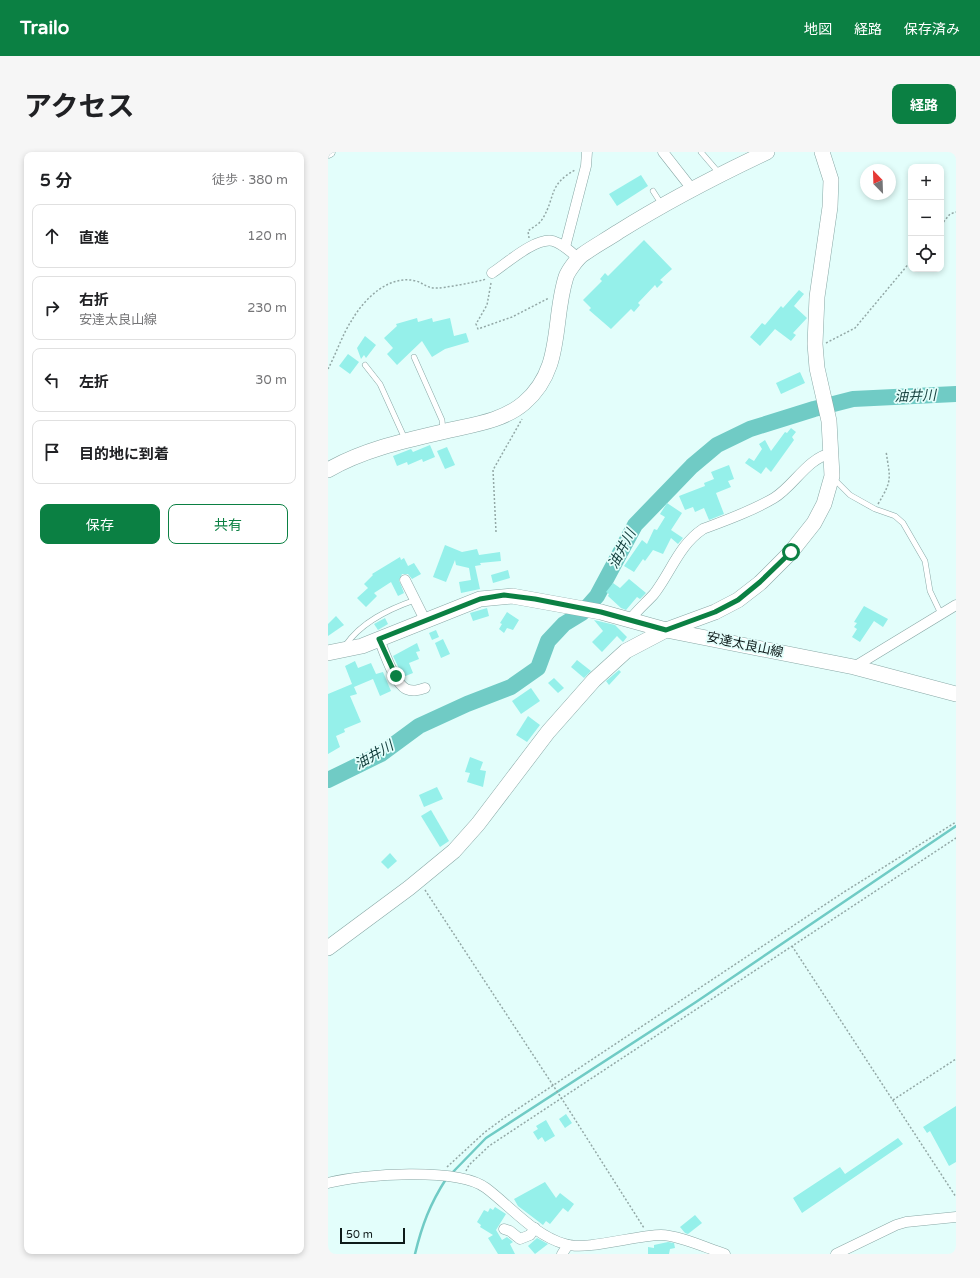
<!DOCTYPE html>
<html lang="ja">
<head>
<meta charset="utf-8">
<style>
	:root { --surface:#fff; --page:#f6f6f6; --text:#202124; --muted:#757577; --line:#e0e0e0; --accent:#0b8043 }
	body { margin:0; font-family:"Varela Round","Noto Sans JP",sans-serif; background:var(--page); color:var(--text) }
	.controls { position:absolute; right:12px; top:12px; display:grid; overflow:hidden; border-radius:8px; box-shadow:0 2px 6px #0003 }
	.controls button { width:36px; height:36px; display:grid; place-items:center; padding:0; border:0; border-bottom:1px solid var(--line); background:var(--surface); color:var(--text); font:20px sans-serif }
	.compass { position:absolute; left:532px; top:12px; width:36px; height:36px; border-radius:50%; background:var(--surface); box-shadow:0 2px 6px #0003; rotate:337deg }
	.scale { position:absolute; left:12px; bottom:10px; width:65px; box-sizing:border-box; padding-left:4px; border:2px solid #0e1a19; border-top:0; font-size:11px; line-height:14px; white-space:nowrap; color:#0e1a19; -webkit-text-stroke:3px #e3fefb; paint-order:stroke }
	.stop { position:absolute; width:12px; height:12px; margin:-9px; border:3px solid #0b8043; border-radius:50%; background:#fff }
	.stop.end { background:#0b8043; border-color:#fff; box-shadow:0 1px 4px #0008 }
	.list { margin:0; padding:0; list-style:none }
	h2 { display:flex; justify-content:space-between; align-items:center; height:52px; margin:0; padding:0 16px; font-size:17px }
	h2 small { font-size:13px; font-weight:400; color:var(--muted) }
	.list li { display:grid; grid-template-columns:26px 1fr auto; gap:12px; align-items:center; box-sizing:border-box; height:64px; margin:0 8px 8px; padding:0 8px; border:1px solid var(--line); border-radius:8px }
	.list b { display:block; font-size:15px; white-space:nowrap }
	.list p { margin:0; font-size:13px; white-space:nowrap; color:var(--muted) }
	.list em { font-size:13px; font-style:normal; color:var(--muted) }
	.actions { display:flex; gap:8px; padding:12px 16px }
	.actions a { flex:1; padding:9px 0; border:1px solid var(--accent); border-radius:8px; text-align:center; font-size:14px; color:var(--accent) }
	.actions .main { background:var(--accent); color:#fff }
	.icon { flex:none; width:22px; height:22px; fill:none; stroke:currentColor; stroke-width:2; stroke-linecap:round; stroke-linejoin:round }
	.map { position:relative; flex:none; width:628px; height:1102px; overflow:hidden; border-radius:8px }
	header { display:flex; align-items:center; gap:24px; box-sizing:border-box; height:56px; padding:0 20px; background:var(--accent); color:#fff }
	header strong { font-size:19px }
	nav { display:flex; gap:22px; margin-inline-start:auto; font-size:14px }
	.intro { display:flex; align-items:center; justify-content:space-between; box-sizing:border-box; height:96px; padding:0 24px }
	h1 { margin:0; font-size:28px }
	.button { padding:10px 18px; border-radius:8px; background:var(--accent); color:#fff; font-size:14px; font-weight:700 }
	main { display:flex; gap:24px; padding:0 24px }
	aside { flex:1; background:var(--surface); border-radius:8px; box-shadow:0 2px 6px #0003 }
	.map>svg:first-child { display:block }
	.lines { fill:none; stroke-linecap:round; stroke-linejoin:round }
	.stream { stroke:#70cbc5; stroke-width:2.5 }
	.river { stroke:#70cbc5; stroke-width:16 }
	.building { fill:#95f0ea }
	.lane-casing { stroke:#89a8a6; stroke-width:6 }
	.street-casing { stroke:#89a8a6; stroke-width:11 }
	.secondary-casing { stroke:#89a8a6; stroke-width:16 }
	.path { stroke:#93a8a6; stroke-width:1.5; stroke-dasharray:2 2; stroke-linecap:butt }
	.lane { stroke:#fff; stroke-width:5 }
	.street { stroke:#fff; stroke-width:10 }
	.secondary { stroke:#fff; stroke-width:15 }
	.route { stroke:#0b8043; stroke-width:5 }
	.labels { text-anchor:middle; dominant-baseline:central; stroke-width:3.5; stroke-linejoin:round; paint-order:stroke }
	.street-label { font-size:13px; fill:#0e1a19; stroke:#e3fefb }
	.water-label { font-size:14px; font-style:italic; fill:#143f3d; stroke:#e3fefb }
</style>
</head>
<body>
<header>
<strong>Trailo</strong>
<nav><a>地図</a><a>経路</a><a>保存済み</a></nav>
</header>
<div class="intro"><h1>アクセス</h1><a class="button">経路</a></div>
<main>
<aside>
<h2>5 分<small>徒歩 · 380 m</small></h2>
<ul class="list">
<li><svg class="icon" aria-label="ahead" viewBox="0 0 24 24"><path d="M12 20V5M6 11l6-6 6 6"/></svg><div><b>直進</b></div><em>120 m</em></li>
<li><svg class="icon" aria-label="right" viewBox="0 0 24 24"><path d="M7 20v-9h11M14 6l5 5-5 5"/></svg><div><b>右折</b><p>安達太良山線</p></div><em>230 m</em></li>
<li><svg class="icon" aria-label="left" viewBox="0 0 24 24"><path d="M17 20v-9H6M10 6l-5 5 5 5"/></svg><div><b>左折</b></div><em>30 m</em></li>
<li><svg class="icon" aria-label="arrive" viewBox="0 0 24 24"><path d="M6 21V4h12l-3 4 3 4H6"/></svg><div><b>目的地に到着</b></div></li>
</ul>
<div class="actions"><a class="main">保存</a><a>共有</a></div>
</aside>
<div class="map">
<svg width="628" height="1102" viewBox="0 0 628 1102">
	<rect width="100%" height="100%" fill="#e3fefb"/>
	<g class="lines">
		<!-- stream -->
		<g class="stream">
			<path d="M123 1022 158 986 368 850 628 674"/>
			<path d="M87 1102C94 1073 102 1052 118 1027"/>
		</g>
		<!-- river -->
		<path class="river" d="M0 628 53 602 91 574 139 552 183 535 210 516 220 489 236 472 254 461 269 444 307 373 364 314 389 293 422 277 486 257 525 247 628 242"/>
	</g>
	<!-- building -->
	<g class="building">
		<path d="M313 23 320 34 289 54 281 42Z"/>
		<path d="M316 88 344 117 332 128 335 130 329 136 327 133 310 151 312 153 306 160 303 157 283 177 261 158 263 156 255 148 274 129 272 127 277 121 280 124Z"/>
		<path d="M471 138 476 142 466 154 479 166 465 181 468 183 463 189 447 177 432 194 422 185 434 171 437 173 453 154 455 156Z"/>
		<path d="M89 166 90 170 104 166 105 170 122 166 126 184 138 181 141 190 117 197 104 205 94 189 69 213 59 202 65 196 56 186 69 174 68 172Z"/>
		<path d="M37 184 48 193 38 206 36 203 33 207 29 196Z"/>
		<path d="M20 202 31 210 22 222 11 214Z"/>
		<path d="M472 220 477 231 453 242 448 231Z"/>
		<path d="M463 276 468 280 464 285 466 288 443 320 438 315 433 322 417 311 421 306 426 309 434 297 431 292 437 288 443 299 457 280 459 281Z"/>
		<path d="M102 293 107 305 95 310 94 307 80 313 79 310 69 314 65 304 83 297 85 300Z"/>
		<path d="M119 295 127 313 117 317 109 299Z"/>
		<path d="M401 313 406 327 400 329 403 335 388 341 396 362 381 368 376 356 367 360 365 355 357 358 351 344 377 334 376 331 386 327 383 320Z"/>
		<path d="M339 351 354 361 343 378 355 386 350 392 343 386 335 402 325 398 317 409 315 407 306 420 296 414 314 388 319 392 326 377 329 378 337 365 332 362Z"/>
		<path d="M117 393 134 400 149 397 151 403 172 400 173 409 152 411 153 413 147 414 152 437 133 441 131 430 143 428 141 416 128 413 127 408 118 430 105 425Z"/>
		<path d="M72 405 73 408 76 406 80 414 86 411 93 422 84 427 80 422H74L71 428 76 441 70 444 63 430 46 441 49 444 38 455 29 446 40 436 36 432 45 423 44 422Z"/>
		<path d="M180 418 182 426 165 431 163 423Z"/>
		<path d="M301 427 318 441 312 447 309 445 298 458 293 456 280 444 281 442 278 440 285 431 292 436Z"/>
		<path d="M536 454 560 467 555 475 546 469 532 490 524 485 529 477 526 475 529 471 526 470Z"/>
		<path d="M159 456 161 464 145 469 142 461Z"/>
		<path d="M179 460 191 468 185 478 179 476 176 481 171 477 174 472 172 471Z"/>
		<path d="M8 464 16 473 0 484V472Z"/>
		<path d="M57 466 60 472 50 478 46 472Z"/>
		<path d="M266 468 287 473 299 485 295 490 289 484 274 500 264 490 275 479Z"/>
		<path d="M108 478 111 485 104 488 101 481Z"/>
		<path d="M115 487 122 502 113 506 107 491Z"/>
		<path d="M89 491 92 499 88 500 91 507 81 511 85 521 75 525 65 504Z"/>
		<path d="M249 508 263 519 256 526 243 515Z"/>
		<path d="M27 509 30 516 43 511 48 522 55 520 63 539 52 544 45 527 26 535 29 542 22 544 33 570 16 577 17 580 8 584 12 595 0 602V542L24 532 17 514Z"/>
		<path d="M291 518 293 520 281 533 278 529Z"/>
		<path d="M226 526 236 536 230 541 220 531Z"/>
		<path d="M203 536 212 549 193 562 184 549Z"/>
		<path d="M200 564 212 573 199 590 188 583Z"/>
		<path d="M142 605 155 610 152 618 158 619 155 635 139 630 142 621 137 620Z"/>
		<path d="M109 635 115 647 96 655 91 643Z"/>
		<path d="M103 658 121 689 112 695 93 664Z"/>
		<path d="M62 701 69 709 60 717 53 710Z"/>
		<path d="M628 954V1010L621 1014 602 979 599 981 595 975Z"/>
		<path d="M238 962 244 971 237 976 231 967Z"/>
		<path d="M218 968 227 984 217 990 214 985 210 988 205 980 210 977 208 974Z"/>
		<path d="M570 986 575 992 474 1061 465 1046 512 1015 517 1022Z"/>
		<path d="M217 1030 228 1046 232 1041 246 1052 240 1060 235 1056 222 1072 218 1069 215 1073 190 1054 186 1047Z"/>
		<path d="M167 1055 178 1062 168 1078 174 1088 179 1085 185 1090 182 1092 187 1102H170L160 1086 165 1083 152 1075 153 1073 149 1070 156 1058 160 1060 162 1056 165 1058Z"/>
		<path d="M367 1063 374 1071 360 1082 357 1081 352 1075Z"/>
		<path d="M209 1086 220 1092 207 1102 200 1094Z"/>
		<path d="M340 1090 346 1091 347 1096 342 1097 341 1102H320V1095L326 1096V1093Z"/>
	</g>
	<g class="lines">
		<!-- lane casing -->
		<g class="lane-casing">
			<g id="lane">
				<path d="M373 0 391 21"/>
				<path d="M325 39 334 53"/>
				<path d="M86 205 114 268 115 279"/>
				<path d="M37 213 52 232 77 287"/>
				<path d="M506 327 522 343 547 357 567 364 575 371 597 409 602 439 613 462"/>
				<path d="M17 494C33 470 61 457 87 448"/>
			</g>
		</g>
		<!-- street casing -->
		<g class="street-casing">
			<g id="street">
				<path d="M335 0 364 37"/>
				<path d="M0 1 2 0"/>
				<path d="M237 95 258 14 259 0"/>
				<path d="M164 121C179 111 208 85 225 89 235 92 243 100 251 107"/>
				<path d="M77 428 97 468"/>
				<path d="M302 468C309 458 318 451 326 442 343 420 351 393 375 377 399 368 424 359 446 346 466 334 479 306 504 301"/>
				<path d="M51 487C56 499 66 531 78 537 85 540 91 538 97 536"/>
				<path d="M526 515 628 453"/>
				<path d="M0 1031C34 1022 130 1015 158 1036 182 1054 207 1084 237 1092 258 1099 308 1083 333 1083 350 1083 381 1097 397 1102"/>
				<path d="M176 1077 182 1079 192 1087 202 1083 207 1076"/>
				<path d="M234 1102 240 1093"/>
				<path d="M508 1102 568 1073 578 1070 628 1065"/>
			</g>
		</g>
		<!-- secondary casing -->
		<g class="secondary-casing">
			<g id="secondary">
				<path d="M0 318C35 298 75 289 114 280 142 273 174 270 196 251 236 217 224 169 238 125 240 119 249 107 254 103 265 95 278 88 290 80 338 50 388 24 439 0"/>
				<path d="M0 501 34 494 152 447 184 444 273 460 338 478 526 515 628 542"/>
				<path d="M0 796 81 736 126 699 150 672 220 580 266 528 298 499 338 478 387 460 410 448 432 431 463 400 486 371 496 352 504 324 501 269 489 216 487 192 489 145 502 55 503 28 494 0"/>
			</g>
		</g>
		<!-- path -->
		<g class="path">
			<path d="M613 73 622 62 628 60"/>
			<path d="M201 86 200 79C205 75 212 72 215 66 228 44 220 33 247 18"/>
			<path d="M163 131 159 153 148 172 150 177 184 165 221 146"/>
			<path d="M498 191 527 176 583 109"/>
			<path d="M0 217C8 202 15 181 24 168 36 147 61 122 88 129 95 131 99 136 107 136 112 137 154 129 158 127"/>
			<path d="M550 352C565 327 562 327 558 299"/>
			<path d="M168 380 165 318 194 267"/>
			<path d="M97 738 234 947 316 1076"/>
			<path d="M464 794 628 1045"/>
			<path d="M565 948 628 907"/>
			<path d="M119 1015 157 980 176 966 516 740 628 670"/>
			<path d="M138 1019 141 1013 161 994 628 686"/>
		</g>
		<!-- lane -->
		<use href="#lane" class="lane"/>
		<!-- street -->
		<use href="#street" class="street"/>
		<!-- secondary -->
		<use href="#secondary" class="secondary"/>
	</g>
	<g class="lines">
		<!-- route -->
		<path class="route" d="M68 524 51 487 152 447 176 443 207 447 273 460 338 478 387 460 410 448 432 430 463 400"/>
	</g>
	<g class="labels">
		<!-- street labels -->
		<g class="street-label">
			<text transform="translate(417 493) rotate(12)">安達太良山線</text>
		</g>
		<!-- water labels -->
		<g class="water-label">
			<text transform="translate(587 244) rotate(-2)">油井川</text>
			<text transform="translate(294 397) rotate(-62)">油井川</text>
			<text transform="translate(46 603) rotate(-30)">油井川</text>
		</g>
	</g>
</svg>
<div class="controls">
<button>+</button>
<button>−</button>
<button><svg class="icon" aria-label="locate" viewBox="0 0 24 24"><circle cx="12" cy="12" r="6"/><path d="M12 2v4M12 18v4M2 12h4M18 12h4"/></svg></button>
</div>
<svg class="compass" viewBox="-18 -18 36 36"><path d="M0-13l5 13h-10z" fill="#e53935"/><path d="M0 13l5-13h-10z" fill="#757577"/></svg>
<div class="scale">50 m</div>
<div class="stop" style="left:463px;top:400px"></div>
<div class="stop end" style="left:68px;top:524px"></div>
</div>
</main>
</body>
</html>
